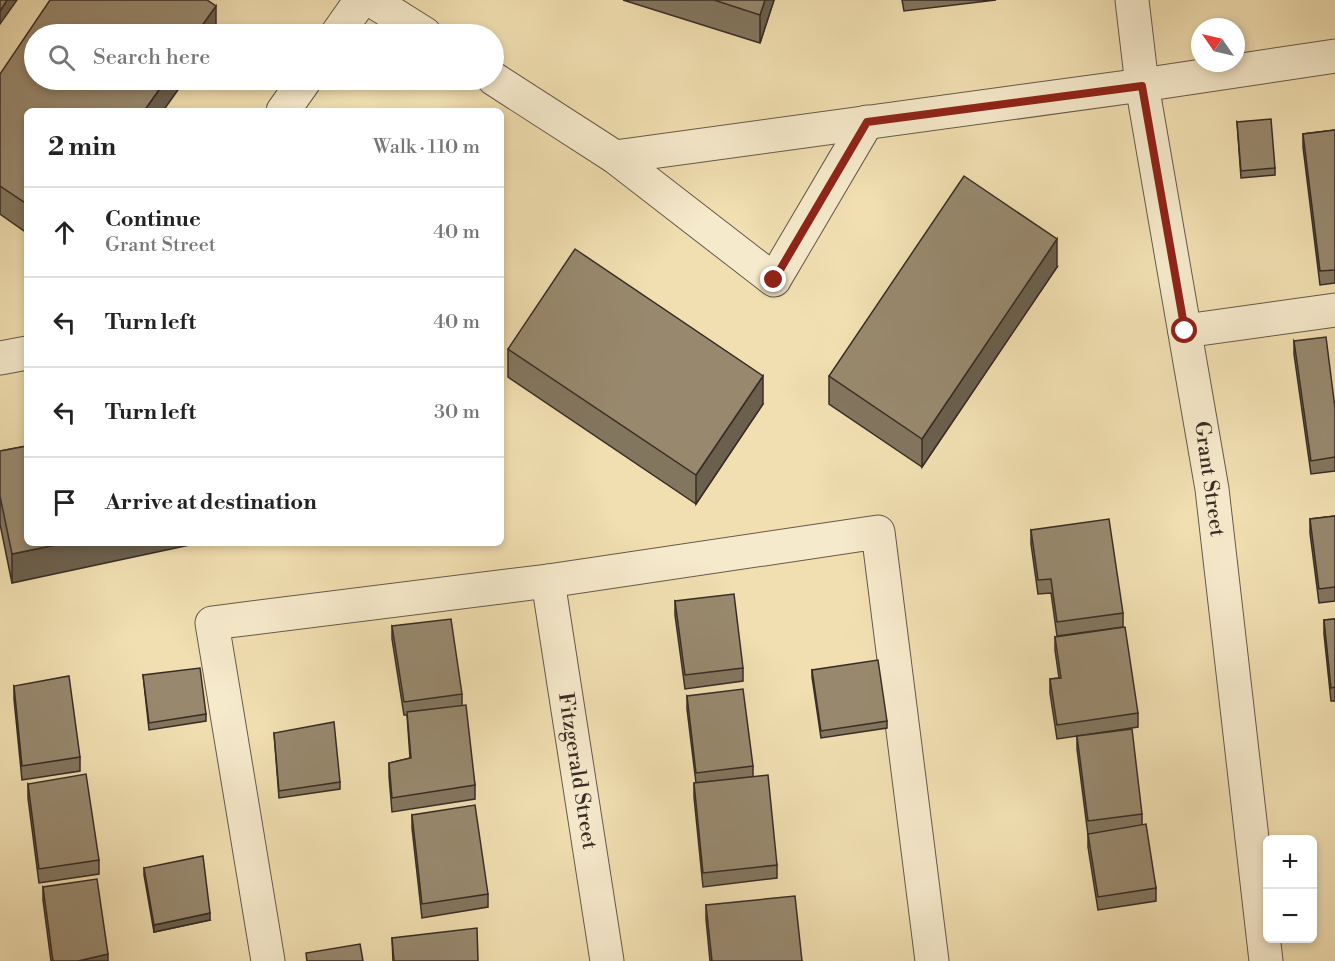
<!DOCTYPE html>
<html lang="en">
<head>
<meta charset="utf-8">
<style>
	:root { --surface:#fff; --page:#f6f6f6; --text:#222; --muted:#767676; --line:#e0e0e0 }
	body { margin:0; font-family:"Libre Bodoni",serif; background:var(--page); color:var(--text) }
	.controls { position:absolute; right:18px; bottom:18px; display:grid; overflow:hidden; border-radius:9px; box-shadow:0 3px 9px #0003 }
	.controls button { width:54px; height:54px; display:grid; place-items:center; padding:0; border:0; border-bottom:2px solid var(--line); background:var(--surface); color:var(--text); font:30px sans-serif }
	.compass { position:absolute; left:1191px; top:18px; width:54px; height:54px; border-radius:50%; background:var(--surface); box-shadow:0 3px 9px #0003; rotate:304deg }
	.stop { position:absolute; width:18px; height:18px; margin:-14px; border:4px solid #8f2418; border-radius:50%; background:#fff }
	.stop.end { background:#8f2418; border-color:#fff; box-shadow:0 2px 6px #0008 }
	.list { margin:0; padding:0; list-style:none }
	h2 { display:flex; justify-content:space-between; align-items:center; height:78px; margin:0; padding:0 24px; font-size:26px }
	h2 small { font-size:20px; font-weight:400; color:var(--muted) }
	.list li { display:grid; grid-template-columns:39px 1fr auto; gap:18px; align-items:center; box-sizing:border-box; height:90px; padding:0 24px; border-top:2px solid var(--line) }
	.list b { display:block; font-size:22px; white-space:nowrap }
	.list p { margin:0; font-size:20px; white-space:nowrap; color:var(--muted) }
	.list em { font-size:20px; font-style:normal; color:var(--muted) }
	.icon { flex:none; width:33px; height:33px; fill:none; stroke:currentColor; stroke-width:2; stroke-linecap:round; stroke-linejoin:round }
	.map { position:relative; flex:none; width:1335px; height:961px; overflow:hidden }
	.search { position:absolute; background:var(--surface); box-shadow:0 3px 9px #0003; left:24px; top:24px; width:480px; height:66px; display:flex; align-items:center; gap:15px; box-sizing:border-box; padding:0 21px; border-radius:33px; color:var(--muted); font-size:22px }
	.panel { position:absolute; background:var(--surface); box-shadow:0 3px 9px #0003; left:24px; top:108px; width:480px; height:438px; border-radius:9px }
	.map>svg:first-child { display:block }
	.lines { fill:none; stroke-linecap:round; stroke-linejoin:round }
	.minor-casing { stroke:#665949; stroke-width:35 }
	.minor { stroke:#f6eacc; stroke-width:33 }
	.wall { fill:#83765f; stroke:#382c26; stroke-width:1.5 }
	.shaded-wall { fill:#6a604d; stroke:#382c26; stroke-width:1.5 }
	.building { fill:#98896e; stroke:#382c26; stroke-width:1.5 }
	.route { stroke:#8f2418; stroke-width:8 }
	.labels { text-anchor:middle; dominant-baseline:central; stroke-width:5; stroke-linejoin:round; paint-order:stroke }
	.street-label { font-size:21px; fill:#382c26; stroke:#f6eacc }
</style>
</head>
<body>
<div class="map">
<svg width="1335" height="961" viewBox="0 0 1335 961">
	<rect width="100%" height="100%" fill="#f1dfb1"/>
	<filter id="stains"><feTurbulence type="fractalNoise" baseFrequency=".00333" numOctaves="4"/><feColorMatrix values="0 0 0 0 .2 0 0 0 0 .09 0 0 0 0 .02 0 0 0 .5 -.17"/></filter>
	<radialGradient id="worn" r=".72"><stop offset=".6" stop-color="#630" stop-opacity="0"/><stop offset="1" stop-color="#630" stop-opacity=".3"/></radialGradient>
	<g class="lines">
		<!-- minor casing -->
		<g class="minor-casing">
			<g id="minor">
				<path d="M371 0 425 34"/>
				<path d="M1132 0 1142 85 1212 489 1266 961"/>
				<path d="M337 34 361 0"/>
				<path d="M494 79 615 157 1142 85 1335 56"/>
				<path d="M283 111 305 80"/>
				<path d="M615 157 774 280 867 122"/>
				<path d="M1185 331 1335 310"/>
				<path d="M0 358 27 353"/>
				<path d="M548 581 607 961"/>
				<path d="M268 961 212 623 548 581 878 532 932 961"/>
			</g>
		</g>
		<!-- minor -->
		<use href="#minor" class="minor"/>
	</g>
	<!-- wall -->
	<g class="wall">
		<path d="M623 0H774L760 43Z"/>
		<path d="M902 0H996L904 11Z"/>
		<path d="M0 74 27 111V233L0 214Z"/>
		<path d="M1237 122 1275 168V175L1241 178Z"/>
		<path d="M1335 130V283L1320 285 1303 147V134Z"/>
		<path d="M1057 267 922 467 829 404V376Z"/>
		<path d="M1294 341 1335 408V471L1311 474 1294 354Z"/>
		<path d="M508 349 763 404 696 504 508 377Z"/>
		<path d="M27 446 12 583 0 524V451Z"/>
		<path d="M1335 516V601L1319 603 1310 533V519Z"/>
		<path d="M1031 530 1123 613V627L1057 636 1051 593 1038 594 1031 544Z"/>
		<path d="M675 601 743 668V681L685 689 675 615Z"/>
		<path d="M1335 619V701H1331L1324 634V620Z"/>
		<path d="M392 626 462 694V705L475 785V799L392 812 389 776V763L410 758 407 715H404L392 639Z"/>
		<path d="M1055 637 1138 713V727L1057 739 1050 693V679L1059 678 1055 650Z"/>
		<path d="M812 670 887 721V728L821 738 812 677Z"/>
		<path d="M143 675 206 714V721L149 730Z"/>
		<path d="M14 686 80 757V771L22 780 14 699Z"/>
		<path d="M687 696 753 766V777L777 865V878L703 887 694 797V783H696L687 709Z"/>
		<path d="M274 733 340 782V789L279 798Z"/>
		<path d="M1077 736 1142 814V825L1156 888V901L1098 910 1088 847V835L1077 749Z"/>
		<path d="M28 784 99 860V874L39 883 28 798Z"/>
		<path d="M412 815 488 894V907L422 918 412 828Z"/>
		<path d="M144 868 210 920 154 932 144 875Z"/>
		<path d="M43 887 108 961H51L43 900Z"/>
		<path d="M706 905 802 961H710L706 919Z"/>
		<path d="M392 938 478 961H393Z"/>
	</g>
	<!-- shaded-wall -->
	<g class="shaded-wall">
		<path d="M7 0H17L0 24V11Z"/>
		<path d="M765 0H774L760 43V15Z"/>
		<path d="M216 6V34H196Z"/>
		<path d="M166 80H185L163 111H144Z"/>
		<path d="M1057 239V267L922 467V439Z"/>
		<path d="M763 376V404L696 504V475Z"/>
		<path d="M65 543H199L12 583V554Z"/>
		<path d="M210 913V920L154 932V925Z"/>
		<path d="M108 954V961H78Z"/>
	</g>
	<!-- building -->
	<g class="building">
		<path d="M0 0H7L0 11Z"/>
		<path d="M50 0H207L216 6 196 34H34V80H166L144 111H27V204L0 186V74Z"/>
		<path d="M714 0H765L760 15Z"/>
		<path d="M1271 119 1275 168 1241 171 1237 122Z"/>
		<path d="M1335 130V270L1320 271 1303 134Z"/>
		<path d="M964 176 1057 239 922 439 829 376Z"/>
		<path d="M575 249 763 376 696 475 508 349Z"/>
		<path d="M1326 337 1335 408V457L1311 461 1294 341Z"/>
		<path d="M27 446V543H65L12 554 0 496V451Z"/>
		<path d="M1335 516V587L1319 589 1310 519Z"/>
		<path d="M1109 519 1123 613 1057 622 1051 579 1038 580 1031 530Z"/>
		<path d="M734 594 743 668 685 675 675 601Z"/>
		<path d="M451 619 462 694 404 702 392 626Z"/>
		<path d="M1335 619V687L1331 688 1324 620Z"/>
		<path d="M1125 627 1138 713 1057 725 1050 679 1061 678 1055 637Z"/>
		<path d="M878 660 887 721 821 731 812 670Z"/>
		<path d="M200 668 206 714 149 723 143 675Z"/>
		<path d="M69 676 80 757 22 766 14 686Z"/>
		<path d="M743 689 753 766 696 773 687 696Z"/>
		<path d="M466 705 475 785 392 798 389 763 411 758 407 712Z"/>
		<path d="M334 722 340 782 279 791 274 733Z"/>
		<path d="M1132 729 1142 814 1088 821 1077 736Z"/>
		<path d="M86 774 99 860 39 869 28 784Z"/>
		<path d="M768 775 777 865 703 873 694 783Z"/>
		<path d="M475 805 488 894 422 904 412 815Z"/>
		<path d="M1146 824 1156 888 1098 897 1088 834Z"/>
		<path d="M203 856 210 913 154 925 144 868Z"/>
		<path d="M97 879 108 954 78 961H53L43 887Z"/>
		<path d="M795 896 802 961H712L706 905Z"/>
		<path d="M477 928 478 961H394L392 938Z"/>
		<path d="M360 944 363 961H307L306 953Z"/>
	</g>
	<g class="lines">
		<!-- route -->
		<path class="route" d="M774 280 867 122 1142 86 1185 331"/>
	</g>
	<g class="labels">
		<!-- street labels -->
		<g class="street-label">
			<text transform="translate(1209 479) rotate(82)">Grant Street</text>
			<text transform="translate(577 771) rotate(81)">Fitzgerald Street</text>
		</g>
	</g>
	<rect width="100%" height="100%" filter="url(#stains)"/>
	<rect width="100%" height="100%" fill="url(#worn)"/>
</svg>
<div class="controls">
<button>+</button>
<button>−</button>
</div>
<svg class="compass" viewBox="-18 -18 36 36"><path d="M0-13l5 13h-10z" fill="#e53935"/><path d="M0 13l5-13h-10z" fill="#767676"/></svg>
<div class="stop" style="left:1185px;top:331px"></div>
<div class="stop end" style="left:774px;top:280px"></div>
<div class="search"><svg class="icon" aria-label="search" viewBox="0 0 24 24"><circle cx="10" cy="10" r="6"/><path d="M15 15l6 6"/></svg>Search here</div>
<section class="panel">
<h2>2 min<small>Walk · 110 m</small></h2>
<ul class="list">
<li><svg class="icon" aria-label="ahead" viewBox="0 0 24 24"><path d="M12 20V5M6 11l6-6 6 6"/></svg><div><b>Continue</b><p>Grant Street</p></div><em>40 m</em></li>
<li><svg class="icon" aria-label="left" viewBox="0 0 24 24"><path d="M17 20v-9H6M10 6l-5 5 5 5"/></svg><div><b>Turn left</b></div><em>40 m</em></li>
<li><svg class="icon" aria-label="left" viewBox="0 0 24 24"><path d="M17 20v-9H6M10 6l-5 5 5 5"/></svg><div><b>Turn left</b></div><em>30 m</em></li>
<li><svg class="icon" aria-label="arrive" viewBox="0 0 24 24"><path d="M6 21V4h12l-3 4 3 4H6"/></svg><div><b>Arrive at destination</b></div></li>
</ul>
</section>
</div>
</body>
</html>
